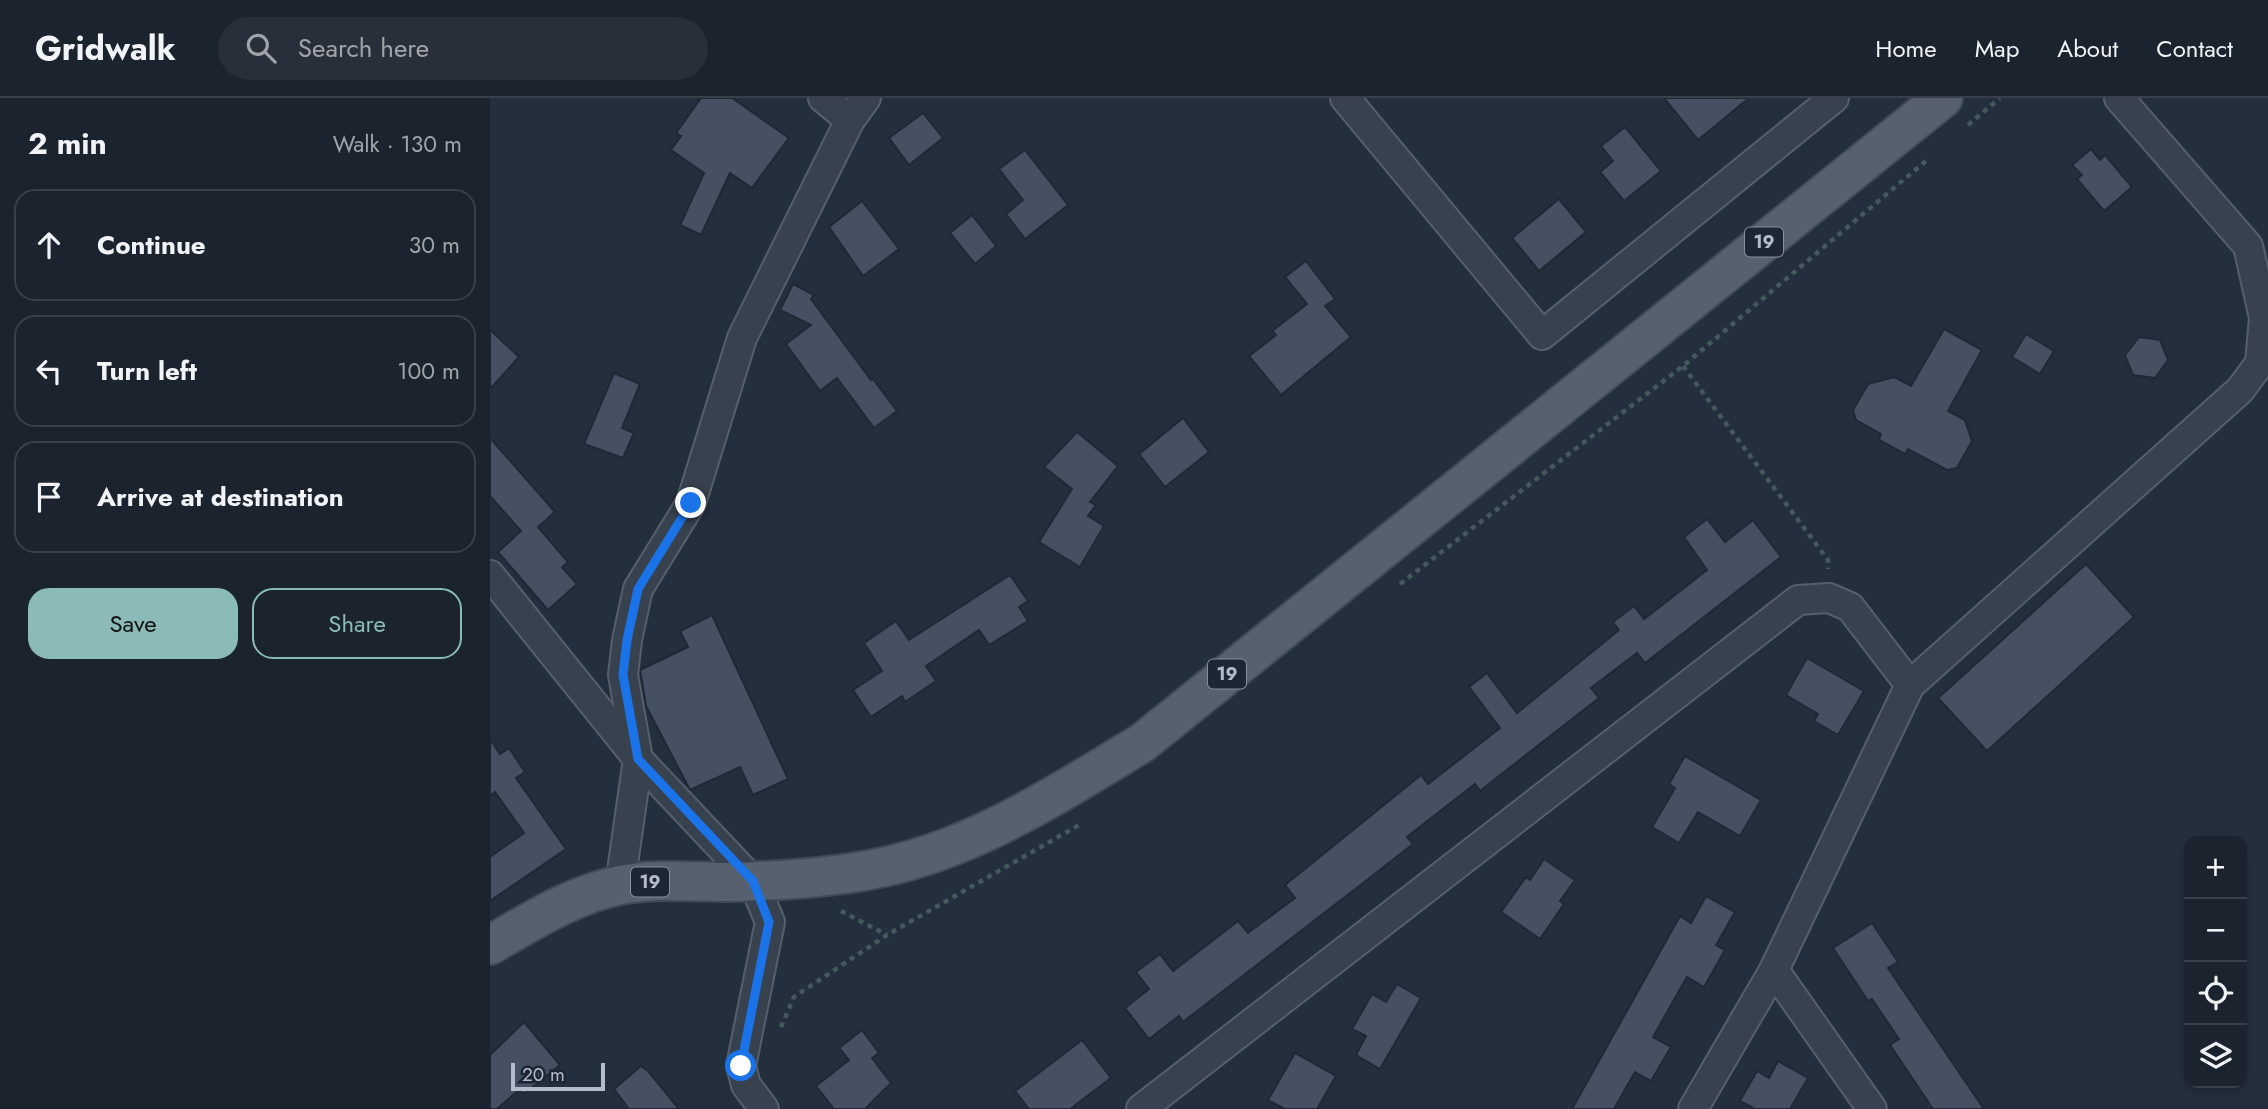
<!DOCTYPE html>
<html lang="en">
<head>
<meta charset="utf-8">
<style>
	:root { --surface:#1b232e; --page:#282f3a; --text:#f1f3f6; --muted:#a0a4aa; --line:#39404a; --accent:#8bbbb9 }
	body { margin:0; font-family:Jost,sans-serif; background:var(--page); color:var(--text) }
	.controls { position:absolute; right:21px; bottom:21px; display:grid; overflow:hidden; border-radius:14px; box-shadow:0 4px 10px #0003 }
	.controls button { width:63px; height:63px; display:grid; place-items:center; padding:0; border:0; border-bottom:2px solid var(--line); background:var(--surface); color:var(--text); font:35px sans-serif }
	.scale { position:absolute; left:21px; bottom:18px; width:94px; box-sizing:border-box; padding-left:7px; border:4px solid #b4bcc9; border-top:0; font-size:19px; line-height:24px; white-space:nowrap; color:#b4bcc9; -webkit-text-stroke:5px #1d2633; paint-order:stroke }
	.stop { position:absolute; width:21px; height:21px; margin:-16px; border:5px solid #1a73e8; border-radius:50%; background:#fff }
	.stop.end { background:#1a73e8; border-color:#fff; box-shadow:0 2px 7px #0008 }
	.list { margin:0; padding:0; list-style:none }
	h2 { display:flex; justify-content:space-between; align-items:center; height:91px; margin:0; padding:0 28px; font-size:30px }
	h2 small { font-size:23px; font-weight:400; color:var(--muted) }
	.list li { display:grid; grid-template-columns:46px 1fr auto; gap:21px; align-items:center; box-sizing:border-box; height:112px; margin:0 14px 14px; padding:0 14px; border:2px solid var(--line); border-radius:21px }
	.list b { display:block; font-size:26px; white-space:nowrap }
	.list em { font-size:23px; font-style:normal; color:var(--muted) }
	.actions { display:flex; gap:14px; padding:21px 28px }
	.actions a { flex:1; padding:16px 0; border:2px solid var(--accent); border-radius:21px; text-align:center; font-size:24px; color:var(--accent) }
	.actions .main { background:var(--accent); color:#111 }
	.icon { flex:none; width:38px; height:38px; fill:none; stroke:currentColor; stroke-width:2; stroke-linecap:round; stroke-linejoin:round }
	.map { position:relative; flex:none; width:1778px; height:1011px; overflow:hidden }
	header { display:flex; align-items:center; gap:42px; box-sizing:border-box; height:98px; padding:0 35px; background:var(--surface); border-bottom:2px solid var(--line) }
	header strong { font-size:33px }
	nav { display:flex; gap:38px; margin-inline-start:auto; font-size:24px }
	.search { width:490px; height:63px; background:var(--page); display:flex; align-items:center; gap:18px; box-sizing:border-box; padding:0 24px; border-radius:38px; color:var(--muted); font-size:26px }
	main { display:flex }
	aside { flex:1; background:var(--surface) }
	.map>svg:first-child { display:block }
	.building { fill:#455162; stroke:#1f2835; stroke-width:2 }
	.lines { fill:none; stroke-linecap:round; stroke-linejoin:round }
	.minor-casing { stroke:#565f6c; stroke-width:32 }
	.primary-casing { stroke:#414a57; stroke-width:42 }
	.path { stroke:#44595c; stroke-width:4.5; stroke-dasharray:5 5; stroke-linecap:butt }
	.minor { stroke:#38414e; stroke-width:28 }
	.primary { stroke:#56606e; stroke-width:38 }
	.route { stroke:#1a73e8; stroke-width:9 }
	.labels { text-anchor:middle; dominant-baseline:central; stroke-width:5; stroke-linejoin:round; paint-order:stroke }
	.shield { fill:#1d2633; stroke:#878f9c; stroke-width:2 }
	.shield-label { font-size:18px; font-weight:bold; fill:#b4bcc9 }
</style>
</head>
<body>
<header>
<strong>Gridwalk</strong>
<div class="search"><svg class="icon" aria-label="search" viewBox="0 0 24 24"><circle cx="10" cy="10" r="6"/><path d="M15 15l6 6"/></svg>Search here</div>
<nav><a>Home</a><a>Map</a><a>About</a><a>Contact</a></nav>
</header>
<main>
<aside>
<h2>2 min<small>Walk · 130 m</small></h2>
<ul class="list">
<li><svg class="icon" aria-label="ahead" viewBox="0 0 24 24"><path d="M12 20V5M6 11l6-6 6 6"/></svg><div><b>Continue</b></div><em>30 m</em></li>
<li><svg class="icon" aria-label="left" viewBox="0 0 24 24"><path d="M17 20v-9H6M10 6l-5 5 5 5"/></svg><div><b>Turn left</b></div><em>100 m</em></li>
<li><svg class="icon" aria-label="arrive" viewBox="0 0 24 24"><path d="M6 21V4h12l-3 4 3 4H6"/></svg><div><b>Arrive at destination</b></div></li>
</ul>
<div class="actions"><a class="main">Save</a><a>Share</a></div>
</aside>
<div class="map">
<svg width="1778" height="1011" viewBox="0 0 1778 1011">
	<rect width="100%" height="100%" fill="#242f3e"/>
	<!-- building -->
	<g class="building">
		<path d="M211 0H242L299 40 262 90 240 75 211 137 190 127 214 75 181 52 191 38 186 35Z"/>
		<path d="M1174 0H1259L1208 42Z"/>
		<path d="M433 15 453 40 419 67 399 40Z"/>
		<path d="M1135 29 1171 73 1134 103 1110 74 1123 63 1111 48Z"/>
		<path d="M1601 51 1610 62 1615 57 1642 89 1614 113 1587 81 1592 77 1582 67Z"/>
		<path d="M535 52 578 107 535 141 516 116 533 102 509 71Z"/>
		<path d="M1069 101 1096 134 1049 173 1022 140Z"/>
		<path d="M372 103 409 151 373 178 339 129Z"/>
		<path d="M482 117 506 148 485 166 460 135Z"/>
		<path d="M816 163 845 201 835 208 861 239 791 297 759 258 786 237 782 233 817 206 795 179Z"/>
		<path d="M303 186 324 197 321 201 381 282 383 281 407 313 384 330 347 280 330 293 296 246 321 227 290 212Z"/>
		<path d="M1454 231 1492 252 1458 313 1475 322 1482 343 1467 370 1457 372 1418 351 1415 356 1389 342 1391 336 1366 322 1363 312 1378 286 1404 279 1421 288Z"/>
		<path d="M0 232 29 259 0 291Z"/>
		<path d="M1536 236 1564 253 1550 276 1522 259Z"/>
		<path d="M1649 239 1670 242 1678 262 1665 280 1643 277 1635 257Z"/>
		<path d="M124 275 150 286 132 330 144 335 133 360 94 346Z"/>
		<path d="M693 320 719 354 675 389 649 356Z"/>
		<path d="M587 334 628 368 600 404 606 407 598 418 614 428 590 469 549 444 582 391 554 369Z"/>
		<path d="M0 340 65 414 48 429 78 464 72 469 87 486 58 512 8 454 31 433 0 398Z"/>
		<path d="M1217 421 1235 444 1263 422 1291 459 1155 565 1147 555 1101 590 1109 600 990 693 985 686 917 739 923 746 877 782 693 924 689 918 659 941 635 910 659 891 646 874 670 856 683 873 748 823 758 835 805 800 795 787 931 677 938 686 1010 630 979 589 997 575 1027 615 1129 532 1123 524 1144 508 1154 521 1217 472 1194 439Z"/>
		<path d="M1596 466 1644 519 1497 653 1448 600Z"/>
		<path d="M520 477 538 503 529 509 538 523 499 547 489 532 436 568 446 583 415 604 412 598 381 619 363 592 392 573 374 545 406 523 419 542Z"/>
		<path d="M222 517 298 681 263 697 250 669 200 692 156 608 150 572 198 549 190 533Z"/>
		<path d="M1317 560 1374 593 1348 637 1324 623 1328 616 1296 597Z"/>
		<path d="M0 641 10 656 19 650 35 674 26 680 76 751 0 803V759L34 735 5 694 0 698Z"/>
		<path d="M1195 658 1271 702 1250 738 1208 714 1189 745 1162 729 1185 690 1179 686Z"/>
		<path d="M1054 761 1085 782 1070 803 1074 806 1050 841 1011 814 1036 779 1040 782Z"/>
		<path d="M1216 798 1245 814 1226 847 1235 852 1214 889 1197 879 1163 939 1181 949 1161 983 1145 974 1124 1011H1082L1190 818 1201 825Z"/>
		<path d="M1382 825 1408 864 1398 870 1494 1011H1443L1400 947 1409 941 1382 901 1378 903 1343 850Z"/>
		<path d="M907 886 931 900 890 971 866 957 876 938 862 931 882 896 896 904Z"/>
		<path d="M34 924 70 967 34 996 30 991 7 1011H0V957Z"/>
		<path d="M372 932 389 955 382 960 401 985 375 1011H344L326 988 359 962 349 950Z"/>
		<path d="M592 942 621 980 580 1011H539L525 993Z"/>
		<path d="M805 955 846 978 827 1011H795L778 1002Z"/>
		<path d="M1288 963 1318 980 1300 1011H1265L1250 1003 1267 973 1279 980Z"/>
		<path d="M151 968 158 973 189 1011H139L124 991Z"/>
	</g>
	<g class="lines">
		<!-- minor casing -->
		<g class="minor-casing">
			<g id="minor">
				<path d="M333 0 360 22"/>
				<path d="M855 0 1052 237 1344 0"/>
				<path d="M0 477 148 661 263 783 280 824 251 968 256 987 274 1011"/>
				<path d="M130 787 148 661 133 577 137 542 148 491 201 405 252 240 360 22 376 0"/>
				<path d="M1284 872 1382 1011"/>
				<path d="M651 1011 1308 502 1339 500 1360 509 1420 587"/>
				<path d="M1203 1011 1284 872 1420 587 1750 292 1770 265 1774 220 1758 148 1629 0"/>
			</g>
		</g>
		<!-- primary casing -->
		<g class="primary-casing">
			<path id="primary" d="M0 847C42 823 82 797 130 787 165 780 205 784 241 784 287 783 334 780 379 772 480 754 566 697 652 645L1453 0"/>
		</g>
		<!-- path -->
		<g class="path">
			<path d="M1478 27 1510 0"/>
			<path d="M1193 268 1338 462V471"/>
			<path d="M910 486 1193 268 1437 62"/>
			<path d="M351 813 397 837"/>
			<path d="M291 929 304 899 397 837 589 727"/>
		</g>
		<!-- minor -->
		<use href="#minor" class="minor"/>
		<!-- primary -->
		<use href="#primary" class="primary"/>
	</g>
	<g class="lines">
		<!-- route -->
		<path class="route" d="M201 405 148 491 137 542 133 577 148 661 263 783 279 824 251 968"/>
	</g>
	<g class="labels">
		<!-- shield labels -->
		<g class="shield">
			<rect x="1255" y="129.5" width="38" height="29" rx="5"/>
			<rect x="718" y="561.5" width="38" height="29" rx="5"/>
			<rect x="141" y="769.5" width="38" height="29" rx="5"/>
		</g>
		<g class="shield-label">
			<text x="1274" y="144">19</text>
			<text x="737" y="576">19</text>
			<text x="160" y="784">19</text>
		</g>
	</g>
</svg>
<div class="controls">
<button>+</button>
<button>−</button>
<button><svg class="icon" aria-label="locate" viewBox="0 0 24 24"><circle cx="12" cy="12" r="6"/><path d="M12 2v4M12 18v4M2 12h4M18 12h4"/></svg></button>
<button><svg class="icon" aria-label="layers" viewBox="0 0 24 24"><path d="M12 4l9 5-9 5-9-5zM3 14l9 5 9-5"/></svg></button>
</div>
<div class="scale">20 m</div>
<div class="stop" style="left:251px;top:968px"></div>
<div class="stop end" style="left:201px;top:405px"></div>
</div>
</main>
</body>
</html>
